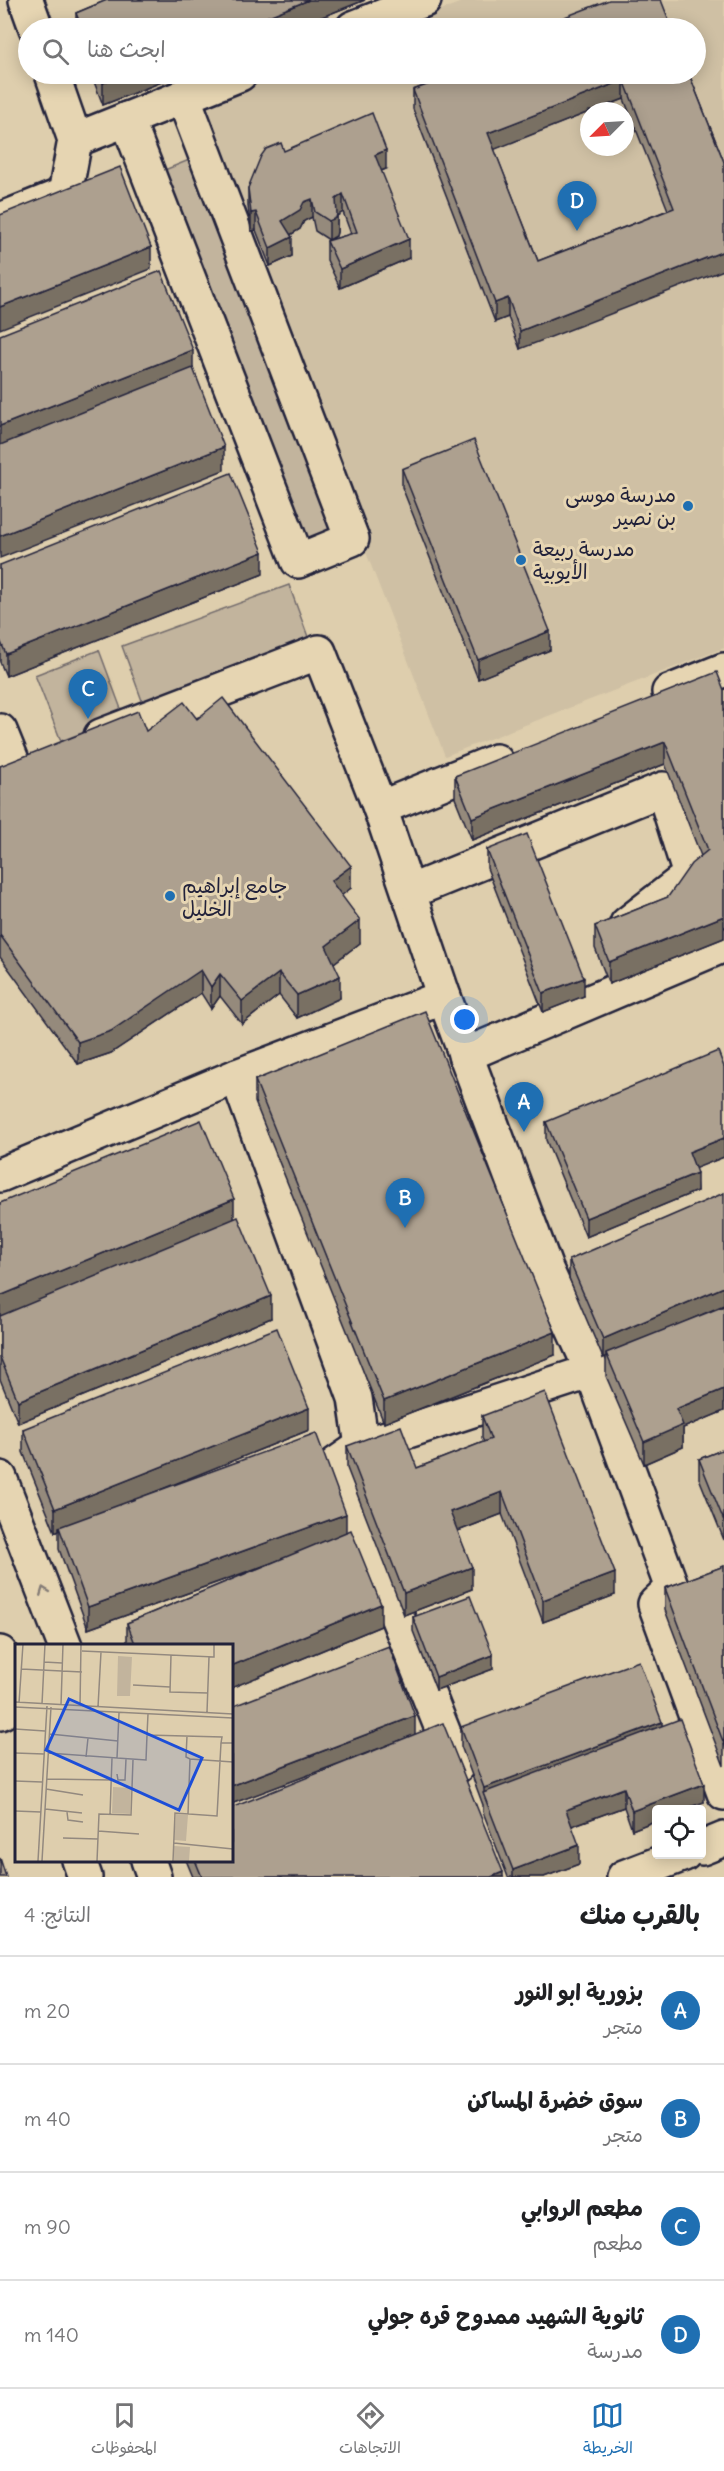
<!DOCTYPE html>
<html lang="ar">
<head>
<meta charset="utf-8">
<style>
	:root { --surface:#fff; --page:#f2f2f2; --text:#202124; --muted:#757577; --line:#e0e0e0; --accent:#1f6fb2 }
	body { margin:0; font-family:Delius,"Playpen Sans Arabic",sans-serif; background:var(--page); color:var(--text); direction:rtl }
	.controls { position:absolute; right:18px; bottom:18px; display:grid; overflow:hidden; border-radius:6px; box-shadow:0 3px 15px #0003 }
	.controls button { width:54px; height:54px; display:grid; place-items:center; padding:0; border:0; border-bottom:2px solid var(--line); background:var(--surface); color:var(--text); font:30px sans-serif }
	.compass { position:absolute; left:580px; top:102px; width:54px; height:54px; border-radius:50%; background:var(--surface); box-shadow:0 3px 15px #0003; rotate:246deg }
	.you { position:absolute; left:465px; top:1020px; width:21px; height:21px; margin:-15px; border:4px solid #fff; border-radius:50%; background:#1a73e8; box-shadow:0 0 0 9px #1a73e833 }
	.badge { display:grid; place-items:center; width:39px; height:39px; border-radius:50%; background:var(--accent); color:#fff; font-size:20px; font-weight:700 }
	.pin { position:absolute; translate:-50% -50px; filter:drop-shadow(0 2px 3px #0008) }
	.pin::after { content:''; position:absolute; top:32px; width:21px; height:18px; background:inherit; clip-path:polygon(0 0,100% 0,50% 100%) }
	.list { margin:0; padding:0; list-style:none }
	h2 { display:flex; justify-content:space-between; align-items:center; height:78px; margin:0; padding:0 24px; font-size:26px }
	h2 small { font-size:20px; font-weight:400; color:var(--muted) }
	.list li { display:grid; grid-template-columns:39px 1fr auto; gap:18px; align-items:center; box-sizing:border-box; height:108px; padding:0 24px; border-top:2px solid var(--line) }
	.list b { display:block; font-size:22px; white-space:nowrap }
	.list p { margin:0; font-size:20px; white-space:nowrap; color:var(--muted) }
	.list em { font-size:20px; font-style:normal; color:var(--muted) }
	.icon { flex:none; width:33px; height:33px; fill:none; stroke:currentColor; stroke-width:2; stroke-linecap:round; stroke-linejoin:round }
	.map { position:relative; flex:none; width:724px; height:1877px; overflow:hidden; direction:ltr }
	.search { position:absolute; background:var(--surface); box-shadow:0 3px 15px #0003; left:18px; right:18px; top:18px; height:66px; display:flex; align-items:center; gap:15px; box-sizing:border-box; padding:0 21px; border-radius:33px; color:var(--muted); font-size:22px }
	.sheet { height:510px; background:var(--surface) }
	nav { display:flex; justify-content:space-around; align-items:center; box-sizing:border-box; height:84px; border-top:2px solid var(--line); background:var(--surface); font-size:16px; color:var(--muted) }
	nav a { display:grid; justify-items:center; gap:3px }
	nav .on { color:var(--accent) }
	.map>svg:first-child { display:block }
	.built { fill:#cfc0a4; fill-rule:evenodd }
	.green { fill:#c2b49d; stroke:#726b6c; stroke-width:1.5 }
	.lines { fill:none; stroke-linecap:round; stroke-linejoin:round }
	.minor-casing { stroke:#22223b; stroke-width:38 }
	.major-casing { stroke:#22223b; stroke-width:38 }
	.minor { stroke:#e6d5b2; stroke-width:33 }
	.major { stroke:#e6d5b2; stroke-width:33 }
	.wall { fill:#958a7b; stroke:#22223b; stroke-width:1.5; fill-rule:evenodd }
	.shaded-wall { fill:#797064; stroke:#22223b; stroke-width:1.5 }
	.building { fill:#ada08f; stroke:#22223b; stroke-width:1.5; fill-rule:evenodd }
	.oneway { stroke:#847c76 }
	.poi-dot { fill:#1f6fb2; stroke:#e6d5b2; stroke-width:2 }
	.labels { text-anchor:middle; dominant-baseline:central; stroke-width:6; stroke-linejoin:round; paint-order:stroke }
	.poi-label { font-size:20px; fill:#22223b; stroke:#e6d5b2; text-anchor:start }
	.inset-road { fill:none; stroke:#93897f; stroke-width:1.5 }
	.view { fill:#1d4ed8; fill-opacity:0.15; stroke:#1d4ed8; stroke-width:3 }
	.inset-edge { fill:none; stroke:#22223b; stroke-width:3 }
</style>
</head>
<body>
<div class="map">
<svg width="724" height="1877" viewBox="0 0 724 1877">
	<rect width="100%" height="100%" fill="#decead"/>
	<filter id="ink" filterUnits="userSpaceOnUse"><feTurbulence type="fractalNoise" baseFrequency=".0167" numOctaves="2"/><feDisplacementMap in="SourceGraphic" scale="12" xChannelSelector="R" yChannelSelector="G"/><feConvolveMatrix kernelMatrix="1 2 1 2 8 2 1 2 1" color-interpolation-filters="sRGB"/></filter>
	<g filter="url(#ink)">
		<!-- built -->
		<path class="built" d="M467 0H724V648L445 756 193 106 277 74H696V28H393ZM589 111H625V147H589Z"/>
		<!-- green -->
		<g class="green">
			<path d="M194 158 344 535 304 550 155 174Z"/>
			<path d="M289 585 311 645 144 706 122 646Z"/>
			<path d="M99 650 124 717 61 741 35 675Z"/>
		</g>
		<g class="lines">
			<!-- minor casing -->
			<g class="minor-casing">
				<g id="minor">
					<path d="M26 0 36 28"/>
					<path d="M353 28 424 0"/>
					<path d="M127 119 298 561 352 539 183 96"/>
					<path d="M75 140 240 74"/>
					<path d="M0 220 65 194 75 140 52 74"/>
					<path d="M669 692 724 670"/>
					<path d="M0 731 15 768 0 775"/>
					<path d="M101 736 319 652 380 808 444 997"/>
					<path d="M380 808 496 761"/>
					<path d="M409 892 663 789 690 875 627 924"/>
					<path d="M465 1055 724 945"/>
					<path d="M237 1076 355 1398 362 1446"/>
					<path d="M0 1175 237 1076 444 997 546 1269 592 1371 672 1588 655 1604 724 1793"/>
					<path d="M0 1713 16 1705"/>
					<path d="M457 1766 336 1464 362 1446 592 1371"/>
				</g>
			</g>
			<!-- major casing -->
			<g class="major-casing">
				<g id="major">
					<path d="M0 1478 65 1646"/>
					<path d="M0 1653 16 1695"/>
					<path d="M702 1848 724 1839"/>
					<path d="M79 1860 85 1877"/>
					<path d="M148 1860 154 1877"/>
					<path d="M624 1877 684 1854"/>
				</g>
			</g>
			<!-- minor -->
			<use href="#minor" class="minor"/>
			<!-- major -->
			<use href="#major" class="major"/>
		</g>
		<!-- wall -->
		<g class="wall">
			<path d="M107 0H365L294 28H76V13Z"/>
			<path d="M91 74H182L103 105Z"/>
			<path d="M442 74H689L724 162 520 349 508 317 495 322 413 109V90L442 79ZM624 99 668 210 538 261 494 149 589 112V111H593Z"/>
			<path d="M284 151 386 169 381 171 409 258 340 288 327 260V241L351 234 343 212 337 216V232L336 236 329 240 315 231 312 217 304 221 300 229 290 235 292 256 270 266 256 230 251 231 248 206V188Z"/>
			<path d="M402 469 550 650 478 679 402 487Z"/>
			<path d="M0 565 263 574 6 676 0 662Z"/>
			<path d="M724 690V938L609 984 595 948V926L668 897 701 856 665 764 472 840 455 798V776Z"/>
			<path d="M197 719 351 888 341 895 360 943 334 963 340 998 297 1018 279 995 242 1024 220 996 211 1009 201 993 111 1053 78 1064 0 957V766Z"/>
			<path d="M487 850 584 996 543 1012 487 868Z"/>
			<path d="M255 1080 555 1355 384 1423 255 1102Z"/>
			<path d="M546 1122 724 1157 695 1168 697 1191 586 1237 546 1140Z"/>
			<path d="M0 1203 234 1218 271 1318 18 1423 0 1379Z"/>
			<path d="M569 1260 704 1314 724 1306V1411L683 1428V1447L644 1464 606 1376V1356L603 1358 569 1278Z"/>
			<path d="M482 1416 615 1595 543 1622 502 1514 458 1531 472 1589 404 1615 347 1468V1446L417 1468 484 1442 482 1438Z"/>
			<path d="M23 1429 309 1430 157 1491 346 1532 381 1626 231 1688V1646H127V1623L271 1563 88 1629 59 1549V1530L55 1532 23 1452Z"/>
			<path d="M724 1449V1540L699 1478V1459Z"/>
			<path d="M724 1566V1766L665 1610V1588Z"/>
			<path d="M413 1617 493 1669 436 1690 413 1631Z"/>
			<path d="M231 1707 415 1734 503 1877H193L186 1860H231L390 1744 231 1804Z"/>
			<path d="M662 1725 704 1802 657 1809V1820L632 1830 624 1807 572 1826 579 1864 544 1877H508L483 1812V1805L461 1746V1727Z"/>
		</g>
		<!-- shaded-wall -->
		<g class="shaded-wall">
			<path d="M309 0H365L294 28H238Z"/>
			<path d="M126 74H182L103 105V83Z"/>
			<path d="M624 80V99L593 111H589V112L488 152V133Z"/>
			<path d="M386 150V169L375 173V155Z"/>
			<path d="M343 194V212L337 216V232L336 236 329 240V221L336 199Z"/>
			<path d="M312 199V217L304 221 300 229 282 240V221L304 202Z"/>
			<path d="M256 212V230L251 231V213Z"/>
			<path d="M292 237V256L270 266V248Z"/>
			<path d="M409 239V258L340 288V269Z"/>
			<path d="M151 247V269L0 329V307Z"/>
			<path d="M724 251V270L520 349V331Z"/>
			<path d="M508 298V317L495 322V303Z"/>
			<path d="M193 350V373L0 449V426Z"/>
			<path d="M224 447V470L0 558V536Z"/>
			<path d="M263 552V574L6 676V654Z"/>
			<path d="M550 631V650L478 679V660Z"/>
			<path d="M665 742V764L472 840V818Z"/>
			<path d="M351 866V888L331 904V881Z"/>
			<path d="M724 916V938L609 984V962Z"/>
			<path d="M360 920V943L326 969V946Z"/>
			<path d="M201 970V993L111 1053 78 1064V1042Z"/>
			<path d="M279 973V995L242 1024V1001Z"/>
			<path d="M220 974V996L211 1009V987Z"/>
			<path d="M340 976V998L297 1018V995Z"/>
			<path d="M584 978V996L543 1012V993Z"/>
			<path d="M724 1138V1157L689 1171V1152Z"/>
			<path d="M697 1173V1191L586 1237V1218Z"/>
			<path d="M234 1199V1221L0 1318V1296Z"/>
			<path d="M724 1287V1305L607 1356 606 1353V1356L603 1358V1339Z"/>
			<path d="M271 1296V1318L18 1423V1401Z"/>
			<path d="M555 1332V1355L384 1423V1401Z"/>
			<path d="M724 1389V1411L683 1428V1447L644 1464V1442L676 1409Z"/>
			<path d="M309 1408V1430L60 1530 59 1527V1530L55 1532V1509Z"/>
			<path d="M502 1492V1514L450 1534V1512Z"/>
			<path d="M346 1514V1536L88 1629V1607Z"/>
			<path d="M472 1567V1589L404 1615V1593Z"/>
			<path d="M615 1573V1595L543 1622V1600Z"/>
			<path d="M381 1604V1626L231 1688V1666Z"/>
			<path d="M493 1655V1669L436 1690V1677Z"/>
			<path d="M415 1716V1735L231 1804V1786Z"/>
			<path d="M662 1722V1740L484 1795V1788Z"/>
			<path d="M704 1784V1802L685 1809H657V1820L632 1830V1811Z"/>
			<path d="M624 1788V1807L566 1828V1810Z"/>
			<path d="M579 1845V1864L544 1877H513V1870Z"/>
			<path d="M503 1872V1877H491Z"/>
		</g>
		<!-- building -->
		<g class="building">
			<path d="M107 0H309L238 28H82L76 13Z"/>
			<path d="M609 0H661L672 28H536Z"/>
			<path d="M100 74H126L103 83Z"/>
			<path d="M445 74H689L724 162V251L520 331 508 298 495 303 413 90 446 78ZM624 80 674 208 538 261 488 133Z"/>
			<path d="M372 113 386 150 375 155 409 239 340 269 327 241 357 232 343 194 336 199 337 214 336 218 329 221 315 212 312 199 304 202 300 210 282 221 292 237 270 248 256 212 251 213 248 188 261 156 266 149 281 143 284 151Z"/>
			<path d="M120 167 151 247 0 307V215Z"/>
			<path d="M161 271 193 350 0 426V335Z"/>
			<path d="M193 368 224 447 0 536V445Z"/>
			<path d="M474 440 550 631 478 660 402 469Z"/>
			<path d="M231 473 263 552 6 654 0 640V565Z"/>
			<path d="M717 672 724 690V916L609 962 595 926 668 897 691 864 708 850 665 742 472 818 455 776Z"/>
			<path d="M223 698 351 866 331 881 360 920 326 946 340 976 297 995 279 973 242 1001 220 974 211 987 201 970 111 1031 78 1042 0 935V766L138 711 146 731 184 702 197 719Z"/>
			<path d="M527 834 584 978 543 993 487 850Z"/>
			<path d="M425 1011 555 1332 384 1401 255 1080Z"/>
			<path d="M718 1051 724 1067V1138L689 1152 697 1173 586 1218 546 1122Z"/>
			<path d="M201 1120 234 1199 0 1296V1203Z"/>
			<path d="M724 1193V1287L603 1339 569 1260Z"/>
			<path d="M238 1217 271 1296 18 1401 0 1357V1316Z"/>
			<path d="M724 1306V1389L676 1409 683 1425 644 1442 606 1353Z"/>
			<path d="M277 1328 309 1408 55 1509 23 1429Z"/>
			<path d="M545 1392 615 1573 543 1600 502 1492 450 1512 472 1567 404 1593 347 1446 401 1426 417 1468 491 1439 482 1416Z"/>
			<path d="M316 1433 346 1514 88 1607 59 1527Z"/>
			<path d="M724 1449V1521L699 1459Z"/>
			<path d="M351 1530 381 1604 231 1666V1646H136L127 1623Z"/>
			<path d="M724 1566V1744L665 1588Z"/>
			<path d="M470 1596 493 1655 436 1677 413 1617Z"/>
			<path d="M389 1646 415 1716 231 1786V1707Z"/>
			<path d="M639 1661 662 1722 484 1788 461 1727Z"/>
			<path d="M680 1719 704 1784 632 1811 624 1788 566 1810 579 1845 513 1870 483 1793Z"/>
			<path d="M443 1723 503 1872 491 1877H202L195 1860H231V1808Z"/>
			<path d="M0 1858 6 1877H0Z"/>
		</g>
		<!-- one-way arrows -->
		<defs><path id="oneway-chevron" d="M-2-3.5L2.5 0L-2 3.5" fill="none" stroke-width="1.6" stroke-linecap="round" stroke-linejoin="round" transform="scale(1.5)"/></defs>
		<use class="oneway" href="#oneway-chevron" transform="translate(44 1591) rotate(-111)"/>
	</g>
	<!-- markers -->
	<g class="poi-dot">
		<circle cx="688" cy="506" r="6"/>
		<circle cx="521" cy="560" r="6"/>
		<circle cx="170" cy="896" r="6"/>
	</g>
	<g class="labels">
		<!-- poi labels -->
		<g class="poi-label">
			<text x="676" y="494" text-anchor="end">مدرسة موسى<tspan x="676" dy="23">بن نصير</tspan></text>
			<text x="533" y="548">مدرسة ربيعة<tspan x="533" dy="23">الأيوبية</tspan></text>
			<text x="182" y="885">جامع إبراهيم<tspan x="182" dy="23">الخليل</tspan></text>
		</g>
	</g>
	<!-- overview -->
	<g transform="translate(15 1644)">
		<rect width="218" height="218" fill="#decead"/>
		<path d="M103 12 117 13 115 52H102ZM98 143 116 144 115 170 97 169ZM161 170 173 171 171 197 159 196ZM159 202 175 203 174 217H159Z" fill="#c2b49d"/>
		<path class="inset-road" d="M67 7 199 13V0M156 11 155 48 193 49M29 18 47 19M6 25 67 28M118 41 155 43M0 58 218 70M4 59 8 0M27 60 30 0M46 61 48 0M65 62 66 0M0 63 218 74M83 63 86 8M192 68 194 13M133 70 132 91 207 93 206 99H218M0 85 30 87M35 90 103 97M172 92 171 113 175 115 218 118M0 109 29 110M33 109 102 114 104 69M71 113 73 94M102 114 131 116 132 91M102 130 103 136H110L111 115M32 135 97 136M0 137 27 138M31 145 68 151M30 165 67 169M0 167 26 168M52 168 53 176 68 178M173 170 175 115M95 171 97 114M83 187 124 190M48 194 83 195M159 199 218 205M23 217 32 62M27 217 36 63M82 217 84 170 116 171 118 116M158 217 160 169 202 172 206 99"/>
		<path class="view" d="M54 55 187 114 164 166 31 106Z"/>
		<rect width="218" height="218" class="inset-edge"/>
	</g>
</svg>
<div class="controls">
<button><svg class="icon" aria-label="locate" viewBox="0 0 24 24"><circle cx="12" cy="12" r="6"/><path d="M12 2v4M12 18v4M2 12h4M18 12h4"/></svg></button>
</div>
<svg class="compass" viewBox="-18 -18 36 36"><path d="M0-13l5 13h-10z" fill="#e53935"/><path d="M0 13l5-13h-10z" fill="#757577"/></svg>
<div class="you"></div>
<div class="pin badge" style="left:524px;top:1132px">A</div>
<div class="pin badge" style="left:405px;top:1228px">B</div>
<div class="pin badge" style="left:88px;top:719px">C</div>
<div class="pin badge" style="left:577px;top:231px">D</div>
<div class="search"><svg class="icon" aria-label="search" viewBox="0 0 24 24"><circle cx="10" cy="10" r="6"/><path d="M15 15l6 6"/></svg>ابحث هنا</div>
</div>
<section class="sheet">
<h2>بالقرب منك<small>النتائج: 4</small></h2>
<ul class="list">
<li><span class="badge">A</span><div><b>بزورية ابو النور</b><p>متجر</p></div><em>20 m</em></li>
<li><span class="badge">B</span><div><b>سوق خضرة المساكن</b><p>متجر</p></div><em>40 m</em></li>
<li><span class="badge">C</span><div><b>مطعم الروابي</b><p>مطعم</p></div><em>90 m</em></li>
<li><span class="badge">D</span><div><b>ثانوية الشهيد ممدوح قره جولي</b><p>مدرسة</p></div><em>140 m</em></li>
</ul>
</section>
<nav>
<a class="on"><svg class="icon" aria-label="map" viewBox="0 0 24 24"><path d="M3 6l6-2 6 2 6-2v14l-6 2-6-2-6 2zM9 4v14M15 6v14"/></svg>الخريطة</a>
<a><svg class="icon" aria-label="directions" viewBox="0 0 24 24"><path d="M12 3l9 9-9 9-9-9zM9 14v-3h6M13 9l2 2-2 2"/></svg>الاتجاهات</a>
<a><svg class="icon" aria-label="saved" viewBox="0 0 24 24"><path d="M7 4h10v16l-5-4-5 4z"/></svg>المحفوظات</a>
</nav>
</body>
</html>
